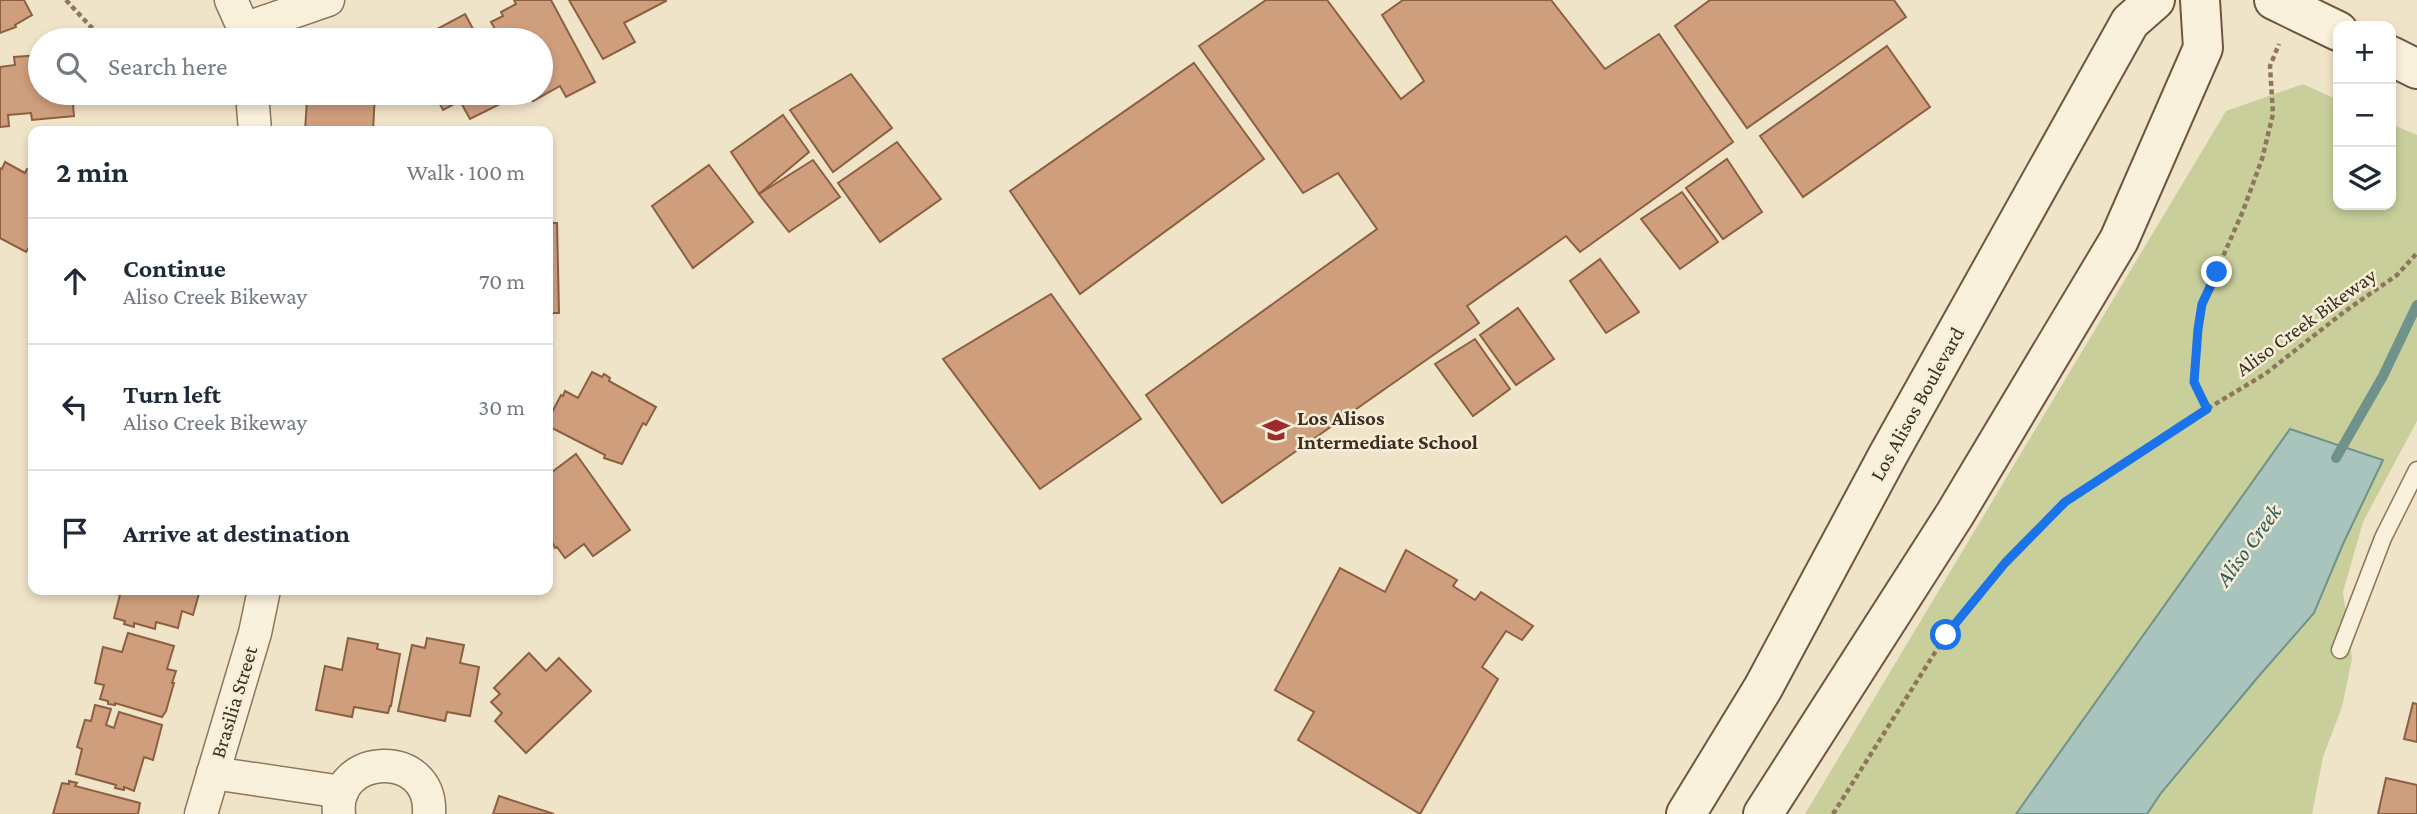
<!DOCTYPE html>
<html lang="en">
<head>
<meta charset="utf-8">
<style>
	:root { --surface:#fff; --page:#f2f2f3; --text:#1f2937; --muted:#747a83; --line:#e0e1e3 }
	body { margin:0; font-family:"Crimson Pro",serif; background:var(--page); color:var(--text) }
	.controls { position:absolute; right:21px; top:21px; display:grid; overflow:hidden; border-radius:14px; box-shadow:0 4px 10px #0003 }
	.controls button { width:63px; height:63px; display:grid; place-items:center; padding:0; border:0; border-bottom:2px solid var(--line); background:var(--surface); color:var(--text); font:35px sans-serif }
	.stop { position:absolute; width:21px; height:21px; margin:-16px; border:5px solid #1a73e8; border-radius:50%; background:#fff }
	.stop.end { background:#1a73e8; border-color:#fff; box-shadow:0 2px 7px #0008 }
	.list { margin:0; padding:0; list-style:none }
	h2 { display:flex; justify-content:space-between; align-items:center; height:91px; margin:0; padding:0 28px; font-size:30px }
	h2 small { font-size:23px; font-weight:400; color:var(--muted) }
	.list li { display:grid; grid-template-columns:46px 1fr auto; gap:21px; align-items:center; box-sizing:border-box; height:126px; padding:0 28px; border-top:2px solid var(--line) }
	.list b { display:block; font-size:26px; white-space:nowrap }
	.list p { margin:0; font-size:23px; white-space:nowrap; color:var(--muted) }
	.list em { font-size:23px; font-style:normal; color:var(--muted) }
	.icon { flex:none; width:38px; height:38px; fill:none; stroke:currentColor; stroke-width:2; stroke-linecap:round; stroke-linejoin:round }
	.map { position:relative; flex:none; width:2417px; height:814px; overflow:hidden }
	.search { position:absolute; background:var(--surface); box-shadow:0 4px 10px #0003; left:28px; top:28px; width:525px; height:77px; display:flex; align-items:center; gap:18px; box-sizing:border-box; padding:0 24px; border-radius:38px; color:var(--muted); font-size:26px }
	.panel { position:absolute; background:var(--surface); box-shadow:0 4px 10px #0003; left:28px; top:126px; width:525px; height:469px; border-radius:14px }
	.map>svg:first-child { display:block }
	.green { fill:#c9cf9b }
	.water { fill:#a9c4bc; stroke:#6f938a; stroke-width:2 }
	.lines { fill:none; stroke-linecap:round; stroke-linejoin:round }
	.stream { stroke:#6f938a; stroke-width:10 }
	.building { fill:#cf9f7d; stroke:#8d5f41; stroke-width:2 }
	.service-casing { stroke:#8d765c; stroke-width:19 }
	.minor-casing { stroke:#8d765c; stroke-width:35 }
	.secondary-casing { stroke:#6f573f; stroke-width:42 }
	.path { stroke:#8d765c; stroke-width:4.5; stroke-dasharray:5 3.5; stroke-linecap:butt }
	.service { stroke:#faf1dc; stroke-width:16 }
	.minor { stroke:#faf1dc; stroke-width:32 }
	.secondary { stroke:#faf1dc; stroke-width:38 }
	.route { stroke:#1a73e8; stroke-width:9 }
	.labels { text-anchor:middle; dominant-baseline:central; stroke-width:5; stroke-linejoin:round; paint-order:stroke }
	.street-label { font-size:21px; fill:#3d2e20; stroke:#f7eed8 }
	.poi-label { font-size:21px; font-weight:bold; fill:#3d2e20; stroke:#f7eed8; text-anchor:start }
	.water-label { font-size:23px; font-style:italic; fill:#2f5d5a; stroke:#f7eed8 }
</style>
</head>
<body>
<div class="map">
<svg width="2417" height="814" viewBox="0 0 2417 814">
	<rect width="100%" height="100%" fill="#f0e4c8"/>
	<!-- green -->
	<path class="green" d="M2303 84 2338 100V205H2391V124L2417 135V421L2363 522 2343 592 2352 659 2342 707 2323 757 2312 814H1805L2226 111Z"/>
	<!-- water -->
	<path class="water" d="M2290 429 2383 460 2343 544 2314 613 2258 677 2161 793 2147 814H2016Z"/>
	<g class="lines">
		<!-- stream -->
		<path class="stream" d="M2336 458 2383 376 2417 305"/>
	</g>
	<!-- building -->
	<g class="building">
		<path d="M0 0H24L32 15 15 25 16 27 0 33Z"/>
		<path d="M514 0H551L595 82 566 97 560 86 533 101 529 93H541V40H501L491 22 503 16 501 12 516 4Z"/>
		<path d="M569 0H665L666 1 624 23 635 42 603 59Z"/>
		<path d="M1266 0H1327L1401 99 1424 81 1382 15 1403 0H1551L1605 69 1659 34 1733 142 1580 252 1566 236 1467 306 1479 323 1222 503 1146 395 1377 229 1338 173 1303 193 1199 46Z"/>
		<path d="M1710 0H1894L1906 17 1747 128 1675 26Z"/>
		<path d="M465 14 479 40H428L426 35Z"/>
		<path d="M1887 46 1930 107 1803 197 1760 136Z"/>
		<path d="M40 55V93H72L74 116 32 120 31 113 8 115 9 126 0 127V67L15 65 14 57Z"/>
		<path d="M1194 63 1264 159 1080 294 1010 191Z"/>
		<path d="M851 74 892 128 833 172 790 110Z"/>
		<path d="M305 93H375L373 131H305L307 100H304Z"/>
		<path d="M434 93H507L508 95 498 100 500 104 470 119 460 101 443 110Z"/>
		<path d="M783 115 809 152 759 194 731 152Z"/>
		<path d="M897 142 941 199 880 242 838 183Z"/>
		<path d="M1727 159 1762 212 1723 239 1686 188Z"/>
		<path d="M813 160 840 197 789 232 759 194Z"/>
		<path d="M5 162 25 173 27 169 33 172V241L26 252 0 238V168L2 169Z"/>
		<path d="M709 165 753 222 693 268 652 206Z"/>
		<path d="M1682 192 1718 242 1680 269 1641 219Z"/>
		<path d="M548 223H557L559 313H548Z"/>
		<path d="M1600 259 1639 312 1606 333 1570 281Z"/>
		<path d="M1051 294 1141 419 1040 489 943 359Z"/>
		<path d="M1518 308 1554 359 1516 385 1480 335Z"/>
		<path d="M1475 339 1510 389 1473 416 1435 364Z"/>
		<path d="M592 372 602 377 604 374 610 378 609 381 656 407 646 425 643 423 622 464 604 458 605 455 548 426 550 421 548 420 561 395 563 396 565 391 578 398Z"/>
		<path d="M576 454 630 530 593 556 584 544 565 558 557 547 555 548 548 533V475Z"/>
		<path d="M1406 550 1457 580 1453 586 1475 600 1481 592 1533 626 1522 640 1506 631 1482 667 1498 679 1420 814 1298 740 1314 712 1275 690 1340 568 1385 592Z"/>
		<path d="M106 590H200L193 615 182 611 178 628 156 622 155 629 134 623V627L124 624 125 621 114 618 120 595Z"/>
		<path d="M128 633 174 646 167 669 176 671 172 683H174L166 711 162 717 115 703V705L108 704V701L100 699 104 685 95 683 103 647 122 652Z"/>
		<path d="M348 638 378 644 377 649 400 654 391 706H390L388 713 354 707 352 717 316 710 325 666 342 670Z"/>
		<path d="M427 638 464 645 460 663 479 667 470 716 447 712 445 721 398 711 412 645 425 648Z"/>
		<path d="M529 653 546 671 559 658 591 691 526 753 495 721 502 713 491 702 500 694 494 688Z"/>
		<path d="M2413 703 2417 704V742L2404 739Z"/>
		<path d="M95 705 111 709 106 725 114 728 119 712 162 725 153 760 144 757 134 791 124 787V790L115 788 116 785 76 774 82 749 77 747 85 720 91 721Z"/>
		<path d="M2386 778 2417 785V814H2378Z"/>
		<path d="M69 781 77 783 75 786 140 803 138 814H53L62 783 69 784Z"/>
		<path d="M499 796 554 814H493Z"/>
	</g>
	<g class="lines">
		<!-- service casing -->
		<g class="service-casing">
			<path id="service" d="M2340 650 2383 538 2417 470"/>
		</g>
		<!-- minor casing -->
		<g class="minor-casing">
			<g id="minor">
				<path d="M231 0 244 29 245 40"/>
				<path d="M244 29 328 0"/>
				<path d="M252 93 255 131"/>
				<path d="M213 773 342 792"/>
				<path d="M201 814 255 633 264 590"/>
				<path d="M339 814C332 753 433 747 429 814"/>
			</g>
		</g>
		<!-- secondary casing -->
		<g class="secondary-casing">
			<g id="secondary">
				<path d="M2274 0 2338 31"/>
				<path d="M2391 56 2417 69"/>
				<path d="M1686 814 1763 688 1888 455 2130 22 2155 0"/>
				<path d="M1763 814 1955 514 2119 240 2203 48 2200 0"/>
			</g>
		</g>
		<!-- path -->
		<g class="path">
			<path d="M66 0 91 27 111 40"/>
			<path d="M2207 409 2194 382 2198 329 2202 304 2243 211 2262 159 2273 114 2270 66 2279 44"/>
			<path d="M1934 629 1946 635"/>
			<path d="M1833 814 1946 635 2005 563 2065 502 2207 409 2265 374 2344 312 2397 275 2417 253"/>
		</g>
		<!-- service -->
		<use href="#service" class="service"/>
		<!-- minor -->
		<use href="#minor" class="minor"/>
		<!-- secondary -->
		<use href="#secondary" class="secondary"/>
	</g>
	<g class="lines">
		<!-- route -->
		<path class="route" d="M1946 635 2005 563 2065 502 2207 409 2194 382 2198 329 2202 304 2217 272"/>
	</g>
	<!-- icons -->
	<defs>
		<g id="school-bare" transform="scale(2.1)"><path d="M0-5L7-2L0 1L-7-2ZM-4 1L0 2.5L4 1V4Q0 6-4 4Z" fill="#9e2a2b" stroke="#f7eed8" stroke-width="2.5" paint-order="stroke"/></g>
	</defs>
	<g fill-rule="evenodd">
		<use href="#school-bare" x="1276" y="430"/>
	</g>
	<g class="labels">
		<!-- street labels -->
		<g class="street-label">
			<text transform="translate(2306 322) rotate(-36)">Aliso Creek Bikeway</text>
			<text transform="translate(1917 404) rotate(-61)">Los Alisos Boulevard</text>
			<text transform="translate(234 702) rotate(-73)">Brasilia Street</text>
		</g>
		<!-- poi labels -->
		<g class="poi-label">
			<text x="1297" y="418">Los Alisos<tspan x="1297" dy="24">Intermediate School</tspan></text>
		</g>
		<!-- water labels -->
		<g class="water-label">
			<text transform="translate(2248 545) rotate(-54)">Aliso Creek</text>
		</g>
	</g>
</svg>
<div class="controls">
<button>+</button>
<button>−</button>
<button><svg class="icon" aria-label="layers" viewBox="0 0 24 24"><path d="M12 4l9 5-9 5-9-5zM3 14l9 5 9-5"/></svg></button>
</div>
<div class="stop" style="left:1946px;top:635px"></div>
<div class="stop end" style="left:2217px;top:272px"></div>
<div class="search"><svg class="icon" aria-label="search" viewBox="0 0 24 24"><circle cx="10" cy="10" r="6"/><path d="M15 15l6 6"/></svg>Search here</div>
<section class="panel">
<h2>2 min<small>Walk · 100 m</small></h2>
<ul class="list">
<li><svg class="icon" aria-label="ahead" viewBox="0 0 24 24"><path d="M12 20V5M6 11l6-6 6 6"/></svg><div><b>Continue</b><p>Aliso Creek Bikeway</p></div><em>70 m</em></li>
<li><svg class="icon" aria-label="left" viewBox="0 0 24 24"><path d="M17 20v-9H6M10 6l-5 5 5 5"/></svg><div><b>Turn left</b><p>Aliso Creek Bikeway</p></div><em>30 m</em></li>
<li><svg class="icon" aria-label="arrive" viewBox="0 0 24 24"><path d="M6 21V4h12l-3 4 3 4H6"/></svg><div><b>Arrive at destination</b></div></li>
</ul>
</section>
</div>
</body>
</html>
